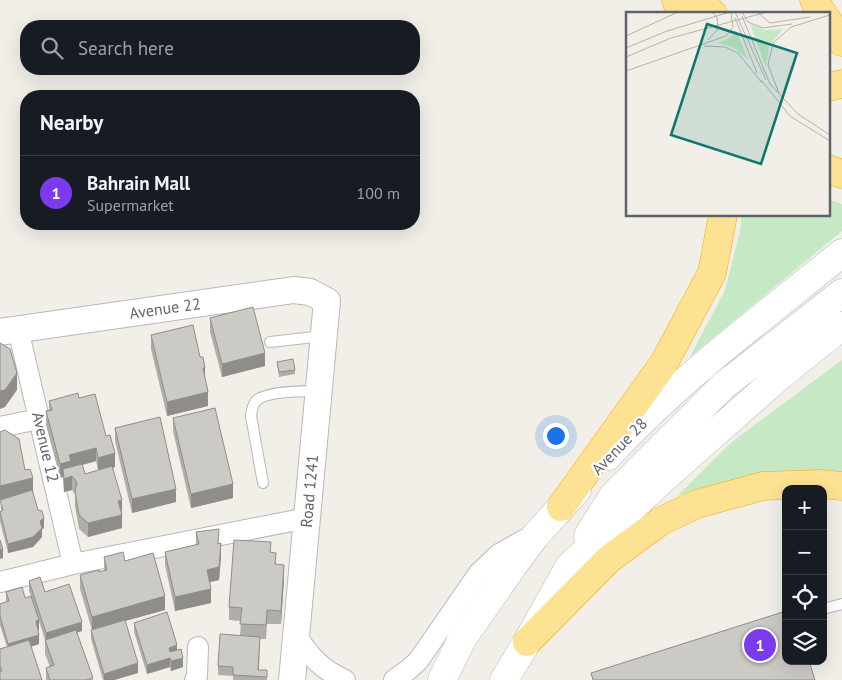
<!DOCTYPE html>
<html lang="en">
<head>
<meta charset="utf-8">
<style>
	body { margin:0; font-family:"PT Sans",sans-serif; background:#20242c; color:#f1f3f6 }
	.controls { position:absolute; right:15px; bottom:15px; display:grid; overflow:hidden; border-radius:10px; box-shadow:0 5px 20px #0002 }
	.controls button { width:45px; height:45px; display:grid; place-items:center; padding:0; border:0; border-bottom:1px solid #363941; background:#171b24; color:#f1f3f6; font:25px sans-serif }
	.you { position:absolute; left:555px; top:435px; width:18px; height:18px; margin:-12px; border:4px solid #fff; border-radius:50%; background:#1a73e8; box-shadow:0 0 0 8px #1a73e833 }
	.badge { display:grid; place-items:center; width:32px; height:32px; border-radius:50%; background:#7c3aed; color:#fff; font-size:16px; font-weight:700 }
	.pin { position:absolute; translate:-50% -50%; border:2px solid #fff; box-shadow:0 1px 5px #0006 }
	.list { margin:0; padding:0; list-style:none }
	h2 { display:flex; justify-content:space-between; align-items:center; height:65px; margin:0; padding:0 20px; font-size:21px }
	h2 small { font-size:16px; font-weight:400; color:#9ea1a6 }
	.list li { display:grid; grid-template-columns:32px 1fr auto; gap:15px; align-items:center; box-sizing:border-box; height:75px; padding:0 20px; border-top:1px solid #363941 }
	.list b { display:block; font-size:19px; white-space:nowrap }
	.list p { margin:0; font-size:16px; white-space:nowrap; color:#9ea1a6 }
	.list em { font-size:16px; font-style:normal; color:#9ea1a6 }
	.icon { flex:none; width:28px; height:28px; fill:none; stroke:currentColor; stroke-width:2; stroke-linecap:round; stroke-linejoin:round }
	.map { position:relative; flex:none; width:842px; height:680px; overflow:hidden }
	.search { position:absolute; background:#171b24; box-shadow:0 5px 20px #0002; left:20px; top:20px; width:400px; height:55px; display:flex; align-items:center; gap:12px; box-sizing:border-box; padding:0 18px; border-radius:20px; color:#9ea1a6; font-size:19px }
	.panel { position:absolute; background:#171b24; box-shadow:0 5px 20px #0002; left:20px; top:90px; width:400px; height:140px; border-radius:20px }
	.map>svg:first-child { display:block }
</style>
</head>
<body>
<div class="map">
<svg width="842" height="680" viewBox="0 0 842 680">
	<rect width="100%" height="100%" fill="#f1efe8"/>
	<!-- green -->
	<path fill="#c5e8c5" d="M828,199L842,204V231L690,357L725,290L740,231L742,215H828Z
		M842,360V475L736,482L677,496L733,441Z"/>
	<g fill="none" stroke-linecap="round" stroke-linejoin="round">
		<defs>
			<path id="service" d="M270,342L323,336
				M263,483L251,416C252,410 252,405 256,401C265,391 304,391 318,391
				M823,609L842,604"/>
			<path id="minor" d="M18,329L73,564
				M0,427L39,419
				M0,582L73,564L307,518
				M296,634C309,656 321,669 345,680
				M195,680L197,676L198,647
				M394,680L408,670L418,661L479,573L499,554L524,540L535,536"/>
			<path id="tertiary" d="M0,332L294,290L310,292L327,301L292,680"/>
			<path id="secondary" d="M608,456C678,380 762,318 842,253
				M588,536L613,496L723,386L842,293
				M442,680L462,639L513,566L536,535L577,490
				M504,680L527,642L569,567L662,480L782,374L842,326"/>
			<path id="motorway" d="M676,0L681,14
				M699,0L713,14
				M814,0L823,14
				M828,21L842,42
				M828,87L842,84
				M828,169L842,174
				M561,507L664,363L712,273L723,215
				M527,642L609,559L661,521L697,504L763,486L821,484L842,486"/>
		</defs>
		<!-- service casing -->
		<use href="#service" stroke="#b5b8bc" stroke-width="12"/>
		<!-- minor casing -->
		<use href="#minor" stroke="#b5b8bc" stroke-width="22"/>
		<!-- tertiary casing -->
		<use href="#tertiary" stroke="#b5b8bc" stroke-width="28"/>
		<!-- secondary casing -->
		<use href="#secondary" stroke="#b6babf" stroke-width="29"/>
		<!-- motorway casing -->
		<use href="#motorway" stroke="#f9ab00" stroke-width="29"/>
		<!-- service -->
		<use href="#service" stroke="#fff" stroke-width="10"/>
		<!-- minor -->
		<use href="#minor" stroke="#fff" stroke-width="20"/>
		<!-- tertiary -->
		<use href="#tertiary" stroke="#fff" stroke-width="26"/>
		<!-- secondary -->
		<use href="#secondary" stroke="#fff" stroke-width="28"/>
		<!-- motorway -->
		<use href="#motorway" stroke="#fde293" stroke-width="28"/>
	</g>
	<!-- wall -->
	<path fill="#afaea9" fill-rule="evenodd" d="M210,318L265,366L222,377L210,332Z
		M151,335L205,380L208,406L167,416L151,349Z
		M277,362L295,370V374L279,377Z
		M79,398L115,467L113,468L122,513V528L88,537L79,529L75,506V494L72,490L64,492L63,483V477L60,478L46,425V411L49,410V401ZM96,461L98,470L85,474L82,465Z
		M173,418L233,498L191,508L173,431Z
		M115,428L176,502L132,513L115,441Z
		M0,432L25,470L33,491L38,510L44,528L42,529V537L33,547L8,553L0,521V511H1Z
		M196,532L219,544L221,556L219,580L210,582L211,603L175,611L165,565V552L196,545Z
		M271,552L276,564L284,579L281,624H267L266,639H260L259,670H267V680H233V676L218,675V666L240,636L241,621L229,620V607Z
		M104,557L125,561L165,610L125,621L138,673L114,680H103L91,639V630H92L80,589V575L104,571Z
		M29,581L45,592L82,631L77,632L93,680H46V668L50,667L45,654V640L39,621V630H38L39,644L31,647L0,680V649L7,647L0,625V604L6,602V592L25,598L31,596L29,591Z
		M134,623L177,650L183,667L171,671L170,667L147,674L134,632Z"/>
	<!-- shaded-wall -->
	<path fill="#8f8d8a" d="M265,353V366L222,377V364Z
		M203,368H205V381Z
		M17,373V390L5,407L0,409V391Z
		M208,392V406L167,416V402Z
		M96,448V461L71,468L63,469V477L60,478V464L69,455Z
		M115,453V467L98,472V458Z
		M72,476V490L64,492V479Z
		M33,478V491L0,500V486Z
		M233,484V498L191,508V494Z
		M176,489V502L132,513V499Z
		M122,500V513L118,501Z
		M122,515V528L88,537V523Z
		M44,518V528L42,529V537L33,547L8,553V544Z
		M221,543V556L219,580L207,583V570Z
		M3,549V558L0,559V550Z
		M284,565V579L281,624V611Z
		M211,589V603L175,611V597Z
		M165,596V610L92,630V617Z
		M39,620V630L36,631V621Z
		M82,622V631L46,643V633Z
		M39,635V644L8,653V644Z
		M177,645V655L169,657V648Z
		M170,658V667L147,674V665Z
		M183,658V667L171,671V661Z
		M138,663V673L114,680H104V674Z"/>
	<!-- building -->
	<path fill="#cccac5" stroke="#8f8d8a" d="M253,307L265,353L222,364L210,318Z
		M193,325L200,357H203L205,368H203L208,392L167,402L151,335Z
		M0,343L10,349L17,373L5,390L0,391Z
		M293,359L295,370L279,372L277,362Z
		M78,393L79,398L95,394L106,436L110,435L115,453L98,458L96,448L69,455L71,461L60,464L46,411L52,410L49,401Z
		M215,408L233,484L191,494L173,418Z
		M160,417L176,489L132,499L115,428Z
		M5,430L19,439L25,470L30,469L33,478L0,486V432Z
		M82,464L85,474L112,466L122,500L118,501L122,515L88,523L79,515L75,492L77,482L72,476L64,479L63,469Z
		M32,490L38,510L42,511L44,518L40,521L42,528L33,537L8,544L0,512L3,510L0,500Z
		M219,529L218,544L221,543L219,567L207,570L211,589L175,597L165,552L199,544L196,532Z
		M0,540L3,549L0,550Z
		M234,540L271,542L270,552L276,553L275,564L284,565L281,611L267,610L266,625L240,624L242,608L229,607Z
		M123,552L125,561L153,553L165,596L92,617L80,575L99,570V572L107,570L104,557Z
		M40,577L45,592L69,584L82,622L46,633L29,581Z
		M22,587L25,598L31,596L39,620L36,621L39,635L8,644L0,616V604L9,601L6,592Z
		M786,611V661H809L815,680H593L591,673Z
		M167,612L177,645L169,648L170,652L181,649L183,658L171,661L170,658L147,665L134,623Z
		M125,620L138,663L104,674L91,630Z
		M76,630L93,678L86,680H50L46,668L54,665L45,640Z
		M220,634L260,637L258,670H267V677L233,675V667L218,666Z
		M29,640L42,680H0V671H2L0,666V649Z"/>
	<g text-anchor="middle" stroke-width="4.5" stroke-linejoin="round" paint-order="stroke">
		<!-- street labels -->
		<g font-size="16" fill="#5f6368" stroke="#fff">
			<text transform="translate(165 308) rotate(-8)" y="6">Avenue 22</text>
			<text transform="translate(619 446) rotate(-46)" y="6">Avenue 28</text>
			<text transform="translate(46 447) rotate(77)" y="6">Avenue 12</text>
			<text transform="translate(309 491) rotate(-85)" y="6">Road 1241</text>
		</g>
	</g>
	<!-- overview -->
	<g transform="translate(626 12)">
		<rect width="204" height="204" fill="#f1efe8"/>
		<path d="M124,12L139,18L157,17L143,34L140,55ZM110,18L122,47L107,35L92,31L105,25Z" fill="#c5e8c5"/>
		<path fill="none" stroke="#b3b3b1" stroke-width="1" d="M109,0L140,68M116,0L122,10L137,16L166,12M131,0L144,11L184,5M116,4L144,72L172,102L204,123M109,6L131,61M0,24L52,0M82,28L92,17L91,5L86,0M78,34L99,35L112,41L136,71M0,36L41,19L104,0M0,45L45,26L141,0M0,59L100,24L107,15L105,0M135,68L164,104L204,129M153,81L142,53L147,31L165,15L204,3"/>
		<path fill="#0f766e" fill-opacity="0.15" stroke="#0f766e" stroke-width="2.5" d="M81,12L171,41L135,152L45,123Z"/>
		<rect width="204" height="204" fill="none" stroke="#5f6368" stroke-width="2.5"/>
	</g>
</svg>
<div class="controls">
<button>+</button>
<button>−</button>
<button><svg class="icon" aria-label="locate" viewBox="0 0 24 24"><circle cx="12" cy="12" r="6"/><path d="M12 2v4M12 18v4M2 12h4M18 12h4"/></svg></button>
<button><svg class="icon" aria-label="layers" viewBox="0 0 24 24"><path d="M12 4l9 5-9 5-9-5zM3 14l9 5 9-5"/></svg></button>
</div>
<div class="you"></div>
<div class="pin badge" style="left:760px;top:645px">1</div>
<div class="search"><svg class="icon" aria-label="search" viewBox="0 0 24 24"><circle cx="10" cy="10" r="6"/><path d="M15 15l6 6"/></svg>Search here</div>
<section class="panel">
<h2>Nearby<small></small></h2>
<ul class="list">
<li><span class="badge">1</span><div><b>Bahrain Mall</b><p>Supermarket</p></div><em>100 m</em></li>
</ul>
</section>
</div>
</body>
</html>
